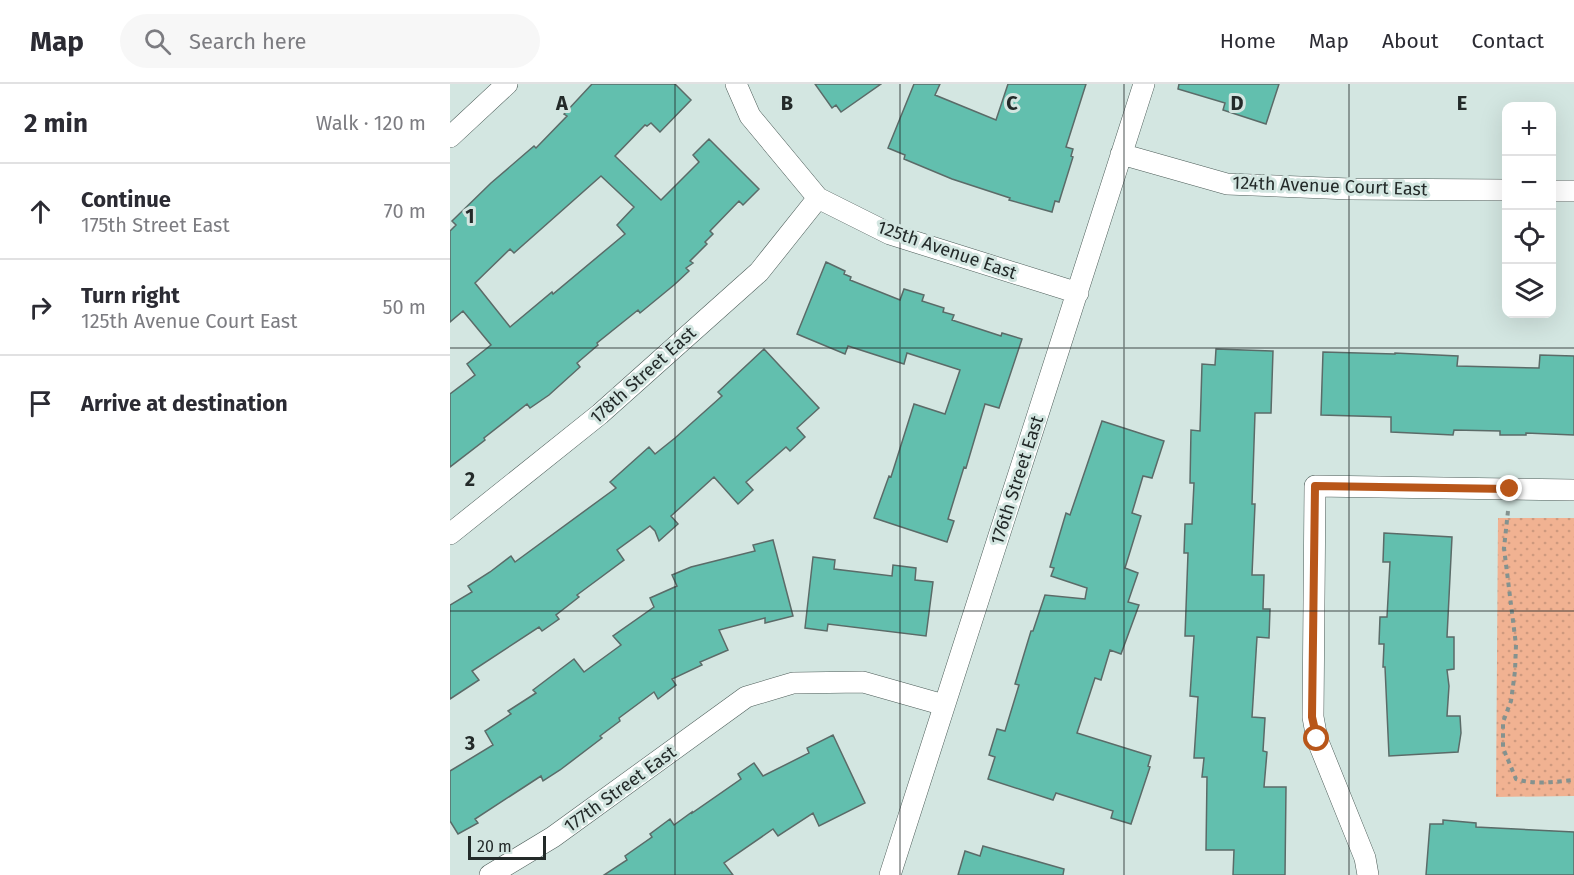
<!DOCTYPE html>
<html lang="en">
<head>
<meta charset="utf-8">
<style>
	body { margin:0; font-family:"Fira Sans",sans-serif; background:#f7f7f7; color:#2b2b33 }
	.controls { position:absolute; right:18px; top:18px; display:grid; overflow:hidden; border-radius:12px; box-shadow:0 6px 24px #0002 }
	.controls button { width:54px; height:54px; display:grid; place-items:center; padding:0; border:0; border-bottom:2px solid #e1e1e2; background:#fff; color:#2b2b33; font:30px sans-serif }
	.scale { position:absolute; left:18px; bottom:15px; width:78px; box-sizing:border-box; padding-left:6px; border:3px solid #232a29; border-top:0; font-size:16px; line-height:21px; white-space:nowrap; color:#232a29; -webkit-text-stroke:4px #d3e6e1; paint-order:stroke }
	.stop { position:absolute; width:18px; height:18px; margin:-14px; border:4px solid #b85619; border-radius:50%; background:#fff }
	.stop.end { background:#b85619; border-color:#fff; box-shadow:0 2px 6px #0008 }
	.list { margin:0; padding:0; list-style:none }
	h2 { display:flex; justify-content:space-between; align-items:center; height:78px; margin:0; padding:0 24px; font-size:26px }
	h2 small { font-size:20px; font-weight:400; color:#7c7c81 }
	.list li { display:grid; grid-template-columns:39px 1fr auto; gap:18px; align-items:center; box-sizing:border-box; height:96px; padding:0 24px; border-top:2px solid #e1e1e2 }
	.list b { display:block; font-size:22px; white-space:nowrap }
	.list p { margin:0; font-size:20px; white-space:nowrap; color:#7c7c81 }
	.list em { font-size:20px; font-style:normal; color:#7c7c81 }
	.icon { flex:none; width:33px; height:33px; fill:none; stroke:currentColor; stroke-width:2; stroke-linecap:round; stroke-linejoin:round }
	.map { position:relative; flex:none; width:1124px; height:791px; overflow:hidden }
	header { display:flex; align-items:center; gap:36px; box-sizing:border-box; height:84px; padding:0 30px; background:#fff; border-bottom:2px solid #e1e1e2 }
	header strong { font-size:28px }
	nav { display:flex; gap:33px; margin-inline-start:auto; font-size:21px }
	.search { width:420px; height:54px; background:#f7f7f7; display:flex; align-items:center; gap:15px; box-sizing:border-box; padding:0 21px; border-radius:33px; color:#7c7c81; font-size:22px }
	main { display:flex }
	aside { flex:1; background:#fff }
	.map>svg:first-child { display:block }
</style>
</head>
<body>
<header>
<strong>Map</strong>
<div class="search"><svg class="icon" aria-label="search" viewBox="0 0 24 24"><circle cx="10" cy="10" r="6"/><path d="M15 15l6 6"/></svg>Search here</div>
<nav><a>Home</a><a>Map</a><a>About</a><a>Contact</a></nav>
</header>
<main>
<aside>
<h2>2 min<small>Walk · 120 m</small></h2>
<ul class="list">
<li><svg class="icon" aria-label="ahead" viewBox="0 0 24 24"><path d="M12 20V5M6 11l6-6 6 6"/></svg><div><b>Continue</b><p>175th Street East</p></div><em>70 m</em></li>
<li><svg class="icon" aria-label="right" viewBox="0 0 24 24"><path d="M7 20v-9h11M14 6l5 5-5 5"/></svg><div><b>Turn right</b><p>125th Avenue Court East</p></div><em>50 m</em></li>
<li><svg class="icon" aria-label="arrive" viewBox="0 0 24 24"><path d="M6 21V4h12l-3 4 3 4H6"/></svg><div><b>Arrive at destination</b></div></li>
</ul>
</aside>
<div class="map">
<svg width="1124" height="791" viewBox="0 0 1124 791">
	<defs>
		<pattern id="park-dots" width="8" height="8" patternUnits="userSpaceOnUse" patternTransform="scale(1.5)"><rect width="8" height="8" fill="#f1b292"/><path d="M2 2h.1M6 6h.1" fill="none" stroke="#ce997e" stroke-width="1.8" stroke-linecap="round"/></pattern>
	</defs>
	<rect width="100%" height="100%" fill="#d3e6e1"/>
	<!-- park -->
	<path fill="url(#park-dots)" d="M1048,434H1124V712L1046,713Z"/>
	<!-- building -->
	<path fill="#62bfae" stroke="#5b6b68" stroke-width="1.5" fill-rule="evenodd" d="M142,0H225L241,16L210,48L201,39L197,42L195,41L165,72L211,116L249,78L243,71L259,55L309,105L293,121L289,117L260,147L263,150L255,158L257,160L240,177L243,179L236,184L239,187L224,201L190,229L188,226L147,259L148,261L127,279L130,283L99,311L80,324L77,320L34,354L35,356L0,383V310L25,291L17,280L41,261L13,227L0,238V147L6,141L2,137L41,99L84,62L86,64L117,32L114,30ZM151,92L184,123L167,141L175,150L103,210L102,208L60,243L25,199L60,165L64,169Z
		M365,0H431L391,28L386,21L382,24Z
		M464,0H490L485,11L546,36L558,0H636L616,63L623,65L621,72L623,73L609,118L605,117L602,128L559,116L560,114L502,95L454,75L455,71L438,64Z
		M729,0H829L816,40L773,26L775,19L728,5Z
		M376,178L395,187L394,190L401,193L400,196L450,216L454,205L474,211L472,217L494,224L493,228L504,231L502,236L551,252L552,249L572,255L549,324L535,320L516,384L514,383L498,435L504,437L497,458L424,434L439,392L441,393L464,320L495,330L510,286L457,269L454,280L398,262L395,270L347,250Z
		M314,265L369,324L347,344L355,353L340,367L336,363L296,398L303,406L288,420L264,393L221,432L228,440L209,457L205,447L200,442L167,466L174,476L127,511L129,513L106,531L109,535L92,547L89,543L22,587L29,596L0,615V521L22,508L18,502L40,488L61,472L65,478L166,404L160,398L199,363L205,370L225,354L272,312L268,308Z
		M766,265L823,267L821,329H805L802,420H805L802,491H814L813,525H820L819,554L807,553L802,633L815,634L813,667L817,668L814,703H836L835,791H783L784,766H756L757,693H752L754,674H744L748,613L740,612L744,552H735L738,469H734L735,440H742L744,399H740L741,346L750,347L752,280L765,281Z
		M873,268L945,270V269L1008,272L1007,282L1089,284L1090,271L1124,272V351L1076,349V351H1050V347L1004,346L1003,351L941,348V333L871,331Z
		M652,337L714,357L702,394L693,392L682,429L691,432L675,484L688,489L678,518L689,521L671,570L660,566L651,596L645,594L627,649L701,672L698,682L700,683L681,740L661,734L663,727L606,709L603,716L538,695L545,673L539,671L547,645L555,647L569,601L565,600L581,547H583L595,511L635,515L637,504L601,492L604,484L600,483L616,429L620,431Z
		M934,449L1002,453L997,553H1004V585L997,586L999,602L997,632H1010L1011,649L1008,668L939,672L935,583H933L934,560H929L930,533H937L940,478H933Z
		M323,456L343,532L315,539V534L269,546L278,566L250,578L252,581L222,595L226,601L208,615L204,608L169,634L170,637L150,652L152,654L110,686L93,697L91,692L25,735L28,739L8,750L0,737V687L43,661L35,647L61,630L58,627L86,609L83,606L124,575L134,588L171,561L163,552L204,523L200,514L227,502L222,491L241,483L305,467L303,461Z
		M363,473L385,476L384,485L442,492L443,481L466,484L465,496L483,498L476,552L378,540L377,547L355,544Z
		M383,651L415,719L369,742L363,729L328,752L323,745L274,779L283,791H154L177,776L175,772L202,753L200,750L220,735L224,741L242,728V729L291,695L288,690L304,679L313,692L359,669L357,664Z
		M993,736L1026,739V743L1124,748V791H976L980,740H993Z
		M533,762L614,785L613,791H508L515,767L530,772Z"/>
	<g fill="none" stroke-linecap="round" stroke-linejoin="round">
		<defs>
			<path id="minor" d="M286,0L300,32L368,114L440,150L628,209
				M0,53L57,0
				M671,70L777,100L900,105L1056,106
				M1102,107H1124
				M0,450L150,330L309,188L368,114
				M40,791L103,753L296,613L343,599L413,598L494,621
				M440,791L694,0
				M918,791L915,774L867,655L863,633L865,402L1124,406"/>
		</defs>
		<!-- minor casing -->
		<use href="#minor" stroke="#4c5c58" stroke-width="22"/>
		<!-- path -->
		<path stroke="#84928f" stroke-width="4" stroke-dasharray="4.5 4.5" stroke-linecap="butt" d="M1058,427L1054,464L1066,561L1065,587L1061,617L1053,638V664L1066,695C1085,701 1104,698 1124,696"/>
		<!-- minor -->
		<use href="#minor" stroke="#fff" stroke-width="21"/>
	</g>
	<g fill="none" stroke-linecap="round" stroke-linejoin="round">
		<!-- route -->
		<path stroke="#b85619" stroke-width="8" d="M867,655L862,633L865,402L1060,405"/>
	</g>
	<!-- grid -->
	<path fill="none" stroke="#232a29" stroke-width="1.5" stroke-opacity="0.55" d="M225,0V791M450,0V791M674,0V791M899,0V791M0,264H1124M0,527H1124"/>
	<g text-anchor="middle" stroke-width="6" stroke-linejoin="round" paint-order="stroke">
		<!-- street labels -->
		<g font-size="18" fill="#232a29" stroke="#d3e6e1">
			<text transform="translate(880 102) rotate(2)" y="6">124th Avenue Court East</text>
			<text transform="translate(497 166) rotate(19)" y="6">125th Avenue East</text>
			<text transform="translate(193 291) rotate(-42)" y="6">178th Street East</text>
			<text transform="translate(567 396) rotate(-72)" y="6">176th Street East</text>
			<text transform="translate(170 705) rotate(-36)" y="6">177th Street East</text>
		</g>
	</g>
	<g font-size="20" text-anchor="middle" font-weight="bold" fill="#232a29" stroke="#d3e6e1" stroke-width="6" stroke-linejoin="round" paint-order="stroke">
		<text x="112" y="26">A</text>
		<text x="337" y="26">B</text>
		<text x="562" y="26">C</text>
		<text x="787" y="26">D</text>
		<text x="1012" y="26">E</text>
		<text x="20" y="139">1</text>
		<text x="20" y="402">2</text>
		<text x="20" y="666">3</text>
	</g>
</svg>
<div class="controls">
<button>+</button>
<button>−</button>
<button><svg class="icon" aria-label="locate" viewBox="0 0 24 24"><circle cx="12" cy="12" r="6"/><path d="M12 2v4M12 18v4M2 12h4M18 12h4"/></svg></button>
<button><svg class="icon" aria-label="layers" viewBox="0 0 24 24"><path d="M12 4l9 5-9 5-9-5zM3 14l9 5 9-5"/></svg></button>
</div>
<div class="scale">20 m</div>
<div class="stop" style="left:867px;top:655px"></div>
<div class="stop end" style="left:1060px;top:405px"></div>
</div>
</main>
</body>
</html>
